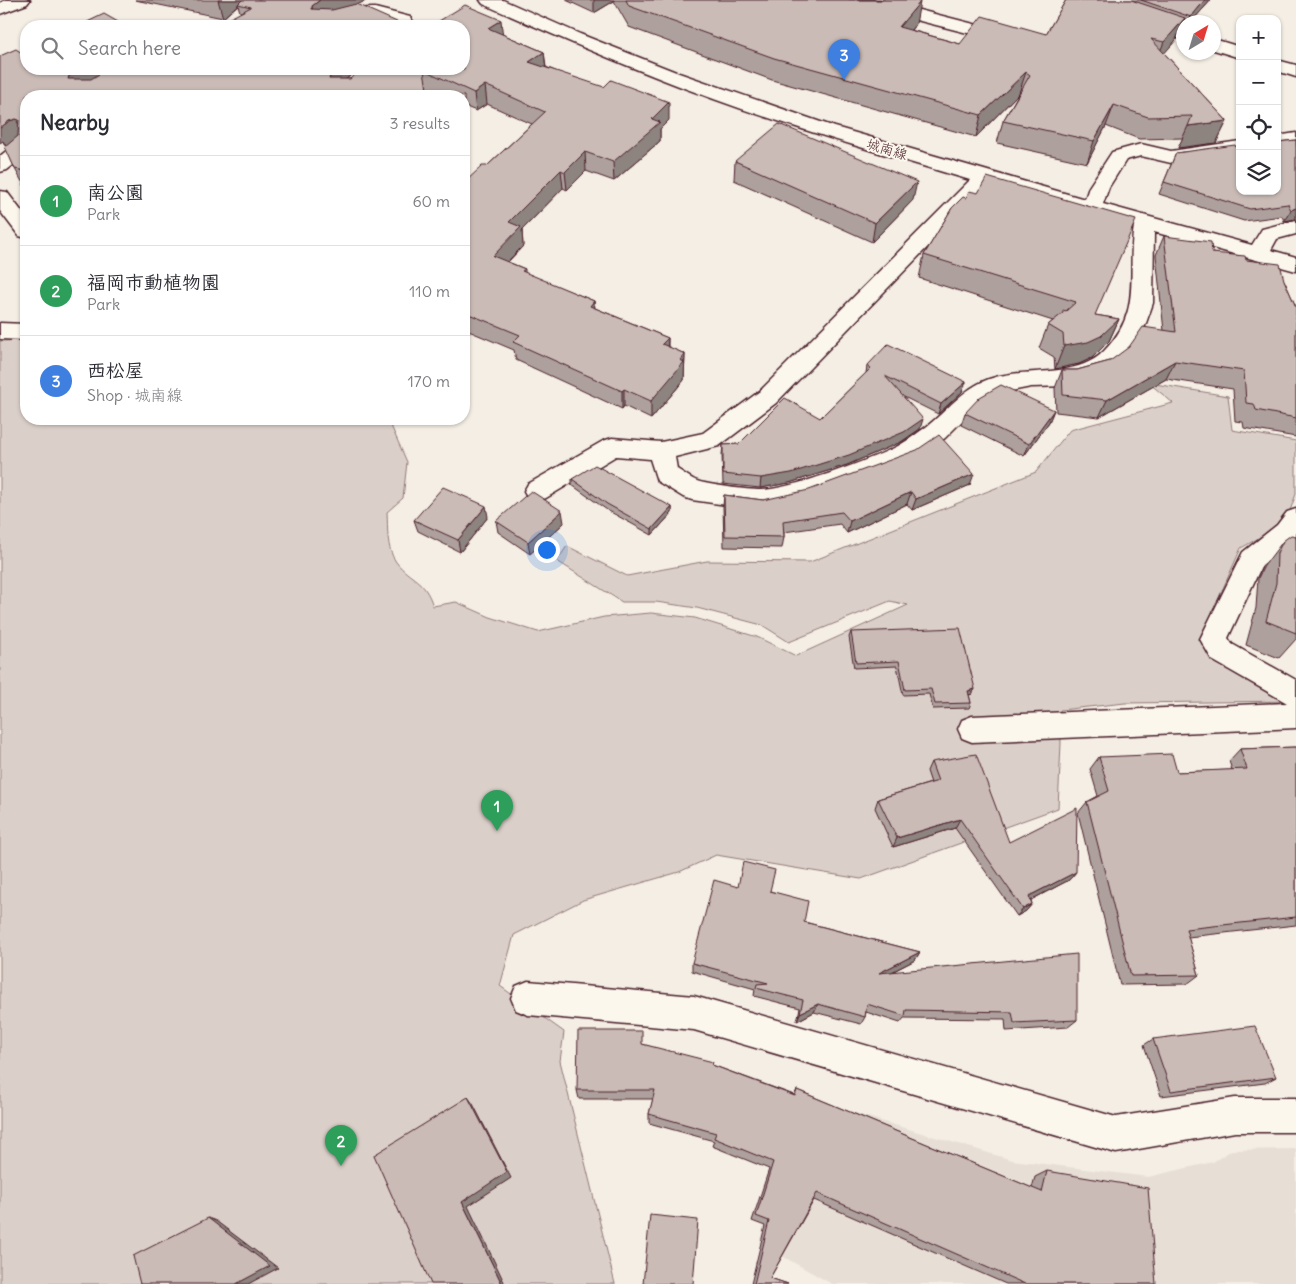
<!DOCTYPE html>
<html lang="en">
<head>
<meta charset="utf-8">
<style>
	body { margin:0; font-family:Delius,"Klee One",sans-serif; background:#f2f2f3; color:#2b2b33 }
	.controls { position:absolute; right:15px; top:15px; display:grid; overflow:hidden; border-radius:10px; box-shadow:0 1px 4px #0004 }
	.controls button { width:45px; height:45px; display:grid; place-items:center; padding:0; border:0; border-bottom:1px solid #e1e1e2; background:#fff; color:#2b2b33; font:25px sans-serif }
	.compass { position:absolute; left:1176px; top:15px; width:45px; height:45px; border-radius:50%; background:#fff; box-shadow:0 1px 4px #0004; rotate:38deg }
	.you { position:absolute; left:546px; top:549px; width:18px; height:18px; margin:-12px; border:4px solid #fff; border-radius:50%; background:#1a73e8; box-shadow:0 0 0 8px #1a73e833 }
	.badge { display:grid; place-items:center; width:32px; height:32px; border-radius:50%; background:#d93025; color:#fff; font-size:16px; font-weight:700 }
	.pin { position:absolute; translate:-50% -41px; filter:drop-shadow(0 1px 2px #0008) }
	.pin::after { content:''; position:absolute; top:26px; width:18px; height:15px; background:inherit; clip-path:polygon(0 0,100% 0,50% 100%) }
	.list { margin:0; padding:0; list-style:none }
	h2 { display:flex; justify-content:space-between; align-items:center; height:65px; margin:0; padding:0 20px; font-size:21px }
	h2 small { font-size:16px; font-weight:400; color:#7c7c81 }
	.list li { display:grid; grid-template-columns:32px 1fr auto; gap:15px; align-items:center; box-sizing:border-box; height:90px; padding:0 20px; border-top:1px solid #e1e1e2 }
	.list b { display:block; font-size:19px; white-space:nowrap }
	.list p { margin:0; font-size:16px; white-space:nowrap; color:#7c7c81 }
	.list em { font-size:16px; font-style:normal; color:#7c7c81 }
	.icon { flex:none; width:28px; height:28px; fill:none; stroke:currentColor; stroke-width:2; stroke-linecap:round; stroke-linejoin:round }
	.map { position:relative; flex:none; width:1296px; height:1284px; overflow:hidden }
	.search { position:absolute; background:#fff; box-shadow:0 1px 4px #0004; left:20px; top:20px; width:450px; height:55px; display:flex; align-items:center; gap:12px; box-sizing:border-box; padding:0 18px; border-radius:20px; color:#7c7c81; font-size:19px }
	.panel { position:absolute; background:#fff; box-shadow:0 1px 4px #0004; left:20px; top:90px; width:450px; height:335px; border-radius:20px }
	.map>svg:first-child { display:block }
</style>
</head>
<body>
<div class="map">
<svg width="1296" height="1284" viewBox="0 0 1296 1284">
	<rect width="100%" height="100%" fill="#f4eee4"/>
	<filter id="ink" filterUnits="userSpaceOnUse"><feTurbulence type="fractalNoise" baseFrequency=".02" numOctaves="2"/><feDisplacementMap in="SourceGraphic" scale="10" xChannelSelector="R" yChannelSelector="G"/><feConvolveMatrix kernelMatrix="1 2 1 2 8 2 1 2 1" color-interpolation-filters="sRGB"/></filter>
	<g filter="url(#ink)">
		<!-- built -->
		<path fill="#e7dfd6" d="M804,1098L1012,1160L1148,1177L1213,1162L1232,1150L1296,1149V1284H832L759,1243Z"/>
		<!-- green -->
		<path fill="#dbd0c9" stroke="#92787a" d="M26,340V419H388L407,462L403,498L387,512C388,528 386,548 396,562C411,581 424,578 433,606L456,602L490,617L538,632L604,617L651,613L695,618L757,637L796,656L908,605L890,601L789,642L762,625L697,608L656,602H622L557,561L567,546L627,576L707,561L810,562L1036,472L1070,430L1173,403L1149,383L1228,396L1232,430L1296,441V494L1287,519L1273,530L1241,548L1200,640L1208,654L1293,701L1125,703L1060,710L1061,743L1058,808L861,879L716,855L679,872L583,900L514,935L500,986L564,1032L560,1061L615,1284H0V341Z"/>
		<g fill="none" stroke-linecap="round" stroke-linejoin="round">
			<defs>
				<path id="minor" d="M6,0H30L27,4L0,14V3Z
					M480,0H503L580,34L676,72L835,127L1085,199L1089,187L1112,152L1141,144L1171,151L1240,141V153L1171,163L1141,156L1126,160L1109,187L1103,204L1252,245L1262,229L1296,220V234L1277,239L1271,250L1296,257V271L1154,232L1153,303L1145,326L1120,363L1101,377L1069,386L1031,387L1001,393L975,408L945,438L913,460L807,500L761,510L692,500L683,497L657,481L650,459L616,456L546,498L537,501L528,498L524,491L528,484L603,441L612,438L661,442L703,433L760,391L970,180C866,149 762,119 661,79C601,56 542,30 483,4ZM988,185L1134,226C1126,274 1144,310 1104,351C1076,380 1026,366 989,379C962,389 947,411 926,427C916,434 905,443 894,448C866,461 790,490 760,490C749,490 707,485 697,481C690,478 684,473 677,469L675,457L719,446L776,403Z
					M850,0H880L1013,34L1016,38L1013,42L1007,43L853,4Z
					M1069,0H1095L1184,29V40L1072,4Z
					M375,8L410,17L416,26C398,27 390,19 373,19C360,18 350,24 338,26C332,27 324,26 318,26C329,11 358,8 375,8Z
					M1214,39L1240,47V58L1214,50Z
					M1277,60L1296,65V77L1277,71Z
					M1296,133V145L1277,148V136Z
					M26,139V155L7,170L0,172V156L19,141Z
					M0,191L7,192L26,217V238L19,236L0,211Z
					M0,323L26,324V340L0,339Z
					M1296,509V538L1262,565L1228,638L1232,644L1296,680V728L972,742L962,738L958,729L962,720L972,716L1287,703L1212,660L1200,639L1243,552L1277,525L1287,512Z
					M528,981L694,996L1116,1117L1235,1098H1296V1132H1235L1116,1153L694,1030L528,1015L516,1010L511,998L516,986Z"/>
			</defs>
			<!-- minor casing -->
			<use href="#minor" stroke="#4a1f2b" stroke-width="3"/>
			<!-- minor -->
			<use href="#minor" fill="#fbf7ec" fill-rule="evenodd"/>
		</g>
		<!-- wall -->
		<path fill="#aea19d" stroke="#4a1f2b" d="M135,0H367L358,4L240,12L238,5L223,18Z
			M566,0H914L916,24L911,30L960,44L1046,34L1066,0H1211L1191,22H1184V28L1181,27L1176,40L1164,53L1227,121L1216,143L1178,148L1183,138L1139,139L1106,126L1087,163L997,143L1003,121L1019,93L976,137L772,80L629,27L614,1L594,13Z
			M502,34L544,52L546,67L669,120L660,129V141L614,181L586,171L567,190L563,188L522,230L523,246L508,262L525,269V273L594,301L595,308L668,338V347L685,354L684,380L651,419L624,406L622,409L516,360L514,350L464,329V183L487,166L532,124L487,104L476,111L464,106V96H444L428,89L429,96H26V188L25,187L15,169L3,141L22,53L26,69H358L346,79H350Z
			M1296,140V219L1284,221L1282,216L1244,221L1159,194L1176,153Z
			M735,161L913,200L872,242L734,180Z
			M952,208L1095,315L1119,319L1109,341L1092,358L1079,364L1055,369L1054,357L1039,348L1048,325L1053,321L919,278L924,255Z
			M1164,236L1212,253L1246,260L1284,280L1296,307V437L1244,428L1243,422L1235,421L1233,389L1166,379L1099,417L1056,412L1055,388L1062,370H1077L1110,361L1164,331L1156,255Z
			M867,366L966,382L962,392L938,414L904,397L920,429L901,442L847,465L789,483L760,488L723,484L722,455L723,445L739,444L820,418L866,373Z
			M1054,410L1049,422L1024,456L961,425L965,413Z
			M572,479L672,507V513L652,535L607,510L572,485Z
			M970,485L912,510L907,504L847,533L840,524L784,532V537L782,548L724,547L723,506L724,495L763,500Z
			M488,517L460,552L418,531L414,520Z
			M496,521L564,523L530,554L498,532Z
			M1296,536V639L1279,658L1246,645L1256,608L1258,578L1264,566L1283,541Z
			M851,632L975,689L972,694L969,695L971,703L969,708L933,709L929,694L903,695L897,666L854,668L849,637Z
			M1296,747V925L1188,937L1199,975L1187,984L1120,985L1078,813L1087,802L1098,796L1090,769L1099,757L1177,772L1232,770L1229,761L1240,749Z
			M931,762L1009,842L1076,872L1069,880L1031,900L1032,904L1026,911L1017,916L955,828L893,847L875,808L878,799L931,783L927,771Z
			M738,887L770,891L804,922L920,952L915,960L892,972L1077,1020L1068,1027L1006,1031L1005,1019L904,1018L900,1023L866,1012L865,1017L861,1024L814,1012L797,1021L800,1008L754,996L755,989L692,971V963Z
			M1153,1039L1276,1077L1265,1083L1161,1096L1144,1045Z
			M642,1044L712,1065L794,1095L797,1090L1032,1188L1035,1177L1047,1171L1156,1284H1006L814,1200L770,1278L788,1284H751L765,1226L752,1221L769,1169L712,1146L714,1141L649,1123V1114L653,1099H579L577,1090Z"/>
		<!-- shaded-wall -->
		<path fill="#8d837f" stroke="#4a1f2b" d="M218,0H243L223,18Z
			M320,0H367L351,8L328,15L312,9V6Z
			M594,0H614V1L594,13Z
			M1205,0H1211L1191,22H1188L1191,17Z
			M920,2L916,24L895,48L899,27Z
			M1185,18L1176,40L1155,64L1164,42Z
			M501,20L503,38L488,28Z
			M544,52L546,70L529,62Z
			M77,69H111L77,95L68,79L69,76Z
			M333,69H358L338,86L329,79Z
			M1026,72L1019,93L976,137L981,115Z
			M485,85L487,104L476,111L474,93Z
			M669,102V120L660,129V141L614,181L613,162L652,119Z
			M1114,105L1106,126L1087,163L1094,141Z
			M16,119L25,137L7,148L3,141L0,143V128L9,121Z
			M1227,121L1216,143L1178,148L1188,126Z
			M585,152L586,171L567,190L565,172Z
			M561,170L563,188L522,230L523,246L495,274L493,256L509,222Z
			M917,182L913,200L872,242L875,223Z
			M1296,208V219L1284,221L1291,210Z
			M594,301L595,320L590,306Z
			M1119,319L1109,341L1092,358L1079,364L1055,369L1064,346Z
			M668,338L667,356L662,344Z
			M685,354L684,380L651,419V401Z
			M1175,361L1166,379L1099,417L1107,400Z
			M966,382L962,392L938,414L941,404Z
			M624,389V406L622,409V391Z
			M1054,410L1049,422L1024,456L1029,444Z
			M923,419L920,429L901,442L847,465L789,483L760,488L761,478Z
			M974,474L970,485L912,510L916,499Z
			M911,492L907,504L847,533L850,521Z
			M486,506L488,517L460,552L458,540Z
			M672,507V513L652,535V529Z
			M562,511L564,523L530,554L528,542Z
			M975,689L972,694L966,696L968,691Z
			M960,819L955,828L893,847L897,838Z
			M1076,872L1069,880L1023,904L1029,896Z
			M1032,904L1026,911L1017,916L1023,909Z
			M920,952L915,960L874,981L879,973Z
			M818,1004L814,1012L797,1021L800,1013Z
			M468,1097L473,1104L511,1178L468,1206L505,1284H502L462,1202Z
			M208,1218L216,1221L278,1268L248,1284H236Z"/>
		<!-- building -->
		<path fill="#cabbb6" stroke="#4a1f2b" d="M242,0H320L312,6V9L332,10L356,4L406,26H215L251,7L238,4Z
			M626,0H914L920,2L899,27L960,44L982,16L1046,34L1066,0H1131L1185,18L1164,42L1151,39L1227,121L1188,126L1192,116L1148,117L1114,105L1094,141L1003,121L1030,75L1026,72L981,115L774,58L629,6Z
			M1141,0H1205L1191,17Z
			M465,5L501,20L488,28L544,52L529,62L604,87L611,80L669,102L652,119L660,122L613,162L585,152L565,172L561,170L509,222L521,227L493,256L525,269L522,271L594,301L590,306L668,338L662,344L685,354L680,360L684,362L651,401L624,389L622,391L513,342L520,335L464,312V183L482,166H487L545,112L485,85L474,93L424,70L428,96H26V171L15,169L5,147L18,136L19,120L16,119L9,121L0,128V56L16,49L22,53L26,51V69H77L69,76L68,79H91L107,69H333L329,79H350L361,69H464V26H431Z
			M104,14L125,26H79Z
			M779,124L917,182L875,223L735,161Z
			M1296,140V208L1291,210L1288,204L1250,209L1164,182L1176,153L1235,145L1236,147L1240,146V191H1277V142Z
			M987,177L1136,220L1095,315L1119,319L1101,336L1088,342L1064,346L1063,334L1048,325L1063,313V310L1066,311L1076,302L924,255L952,208L963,197L966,198L969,191L978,193Z
			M1164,236L1211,242L1212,253L1245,256L1246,260L1280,264L1284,280L1296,307V418L1256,410L1254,404L1246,403L1244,371L1175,361L1107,400L1063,395L1062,370H1077L1110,361L1129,347L1143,327L1176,332Z
			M888,344L966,382L941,404L885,376L923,419L904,432L849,455L791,473L761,478L723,474V445L739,444L785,398L820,418L871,368L867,366Z
			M1001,385L1054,410L1029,444L965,413L980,397Z
			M939,435L974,474L916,499L911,492L850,521L842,512L783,521L784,537L725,536L724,495L763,500L809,490L917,450Z
			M595,465L672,507L652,529L607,504L572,479Z
			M443,487L486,506L458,540L414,520Z
			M531,491L562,511L528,542L496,521Z
			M1291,535L1296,536V633L1266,621L1276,583L1277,553L1283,541Z
			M960,628L975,689L968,691L971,703L935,704L931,689L905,690L899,661L856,663L851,632Z
			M1296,747V917L1186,929L1199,975L1131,976L1087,802L1109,791L1099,757L1172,754L1177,772L1247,769L1240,749Z
			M976,754L1009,842L1077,808L1076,872L1029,896L1032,904L1023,909L960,819L897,838L878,799L938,781L931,762Z
			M743,862L775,870L770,891L808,901L804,922L920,952L879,973L1077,954V1020L1014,1023L1012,1012L906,1010L905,1016L867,1004L865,1017L818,1004L800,1013L803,1000L756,988L757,984L768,983L692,963L714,880L738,887Z
			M1255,1026L1276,1077L1171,1091L1153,1039Z
			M578,1031H642V1044L713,1062L712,1065L795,1096L797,1090L1042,1192L1047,1171L1148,1188L1156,1284H1025L817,1193L770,1278L788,1284H754L769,1221L756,1216L773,1162L714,1138L716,1133L649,1114L655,1090H577Z
			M468,1097L507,1172L462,1202L502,1284H431L374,1155Z
			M650,1215L698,1220L693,1284H643Z
			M208,1218L270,1266L236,1284H140L133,1256Z"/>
	</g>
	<g text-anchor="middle" stroke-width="4" stroke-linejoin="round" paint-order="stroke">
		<!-- far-street labels -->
		<g font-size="14" fill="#4a1f2b" stroke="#fbf7ec">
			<text transform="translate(887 149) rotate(17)" y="5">城南線</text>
		</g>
	</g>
</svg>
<div class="controls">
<button>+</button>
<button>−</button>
<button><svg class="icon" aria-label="locate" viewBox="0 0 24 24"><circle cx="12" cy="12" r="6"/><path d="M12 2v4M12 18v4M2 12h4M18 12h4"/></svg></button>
<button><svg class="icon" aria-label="layers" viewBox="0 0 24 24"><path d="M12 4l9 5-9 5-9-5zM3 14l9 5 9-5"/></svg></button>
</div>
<svg class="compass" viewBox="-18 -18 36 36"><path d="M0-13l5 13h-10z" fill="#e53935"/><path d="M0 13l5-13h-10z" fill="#7c7c81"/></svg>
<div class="you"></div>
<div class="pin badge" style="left:497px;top:831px;background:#2e9e5b">1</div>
<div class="pin badge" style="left:341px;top:1166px;background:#2e9e5b">2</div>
<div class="pin badge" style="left:844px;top:80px;background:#3f7fe0">3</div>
<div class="search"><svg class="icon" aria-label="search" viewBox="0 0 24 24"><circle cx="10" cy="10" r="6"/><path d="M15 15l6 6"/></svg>Search here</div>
<section class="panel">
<h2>Nearby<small>3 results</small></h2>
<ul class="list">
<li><span class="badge" style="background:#2e9e5b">1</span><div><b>南公園</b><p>Park</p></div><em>60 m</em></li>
<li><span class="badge" style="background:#2e9e5b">2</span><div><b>福岡市動植物園</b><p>Park</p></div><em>110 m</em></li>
<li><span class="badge" style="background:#3f7fe0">3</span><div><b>西松屋</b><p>Shop · 城南線</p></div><em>170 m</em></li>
</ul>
</section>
</div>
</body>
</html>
